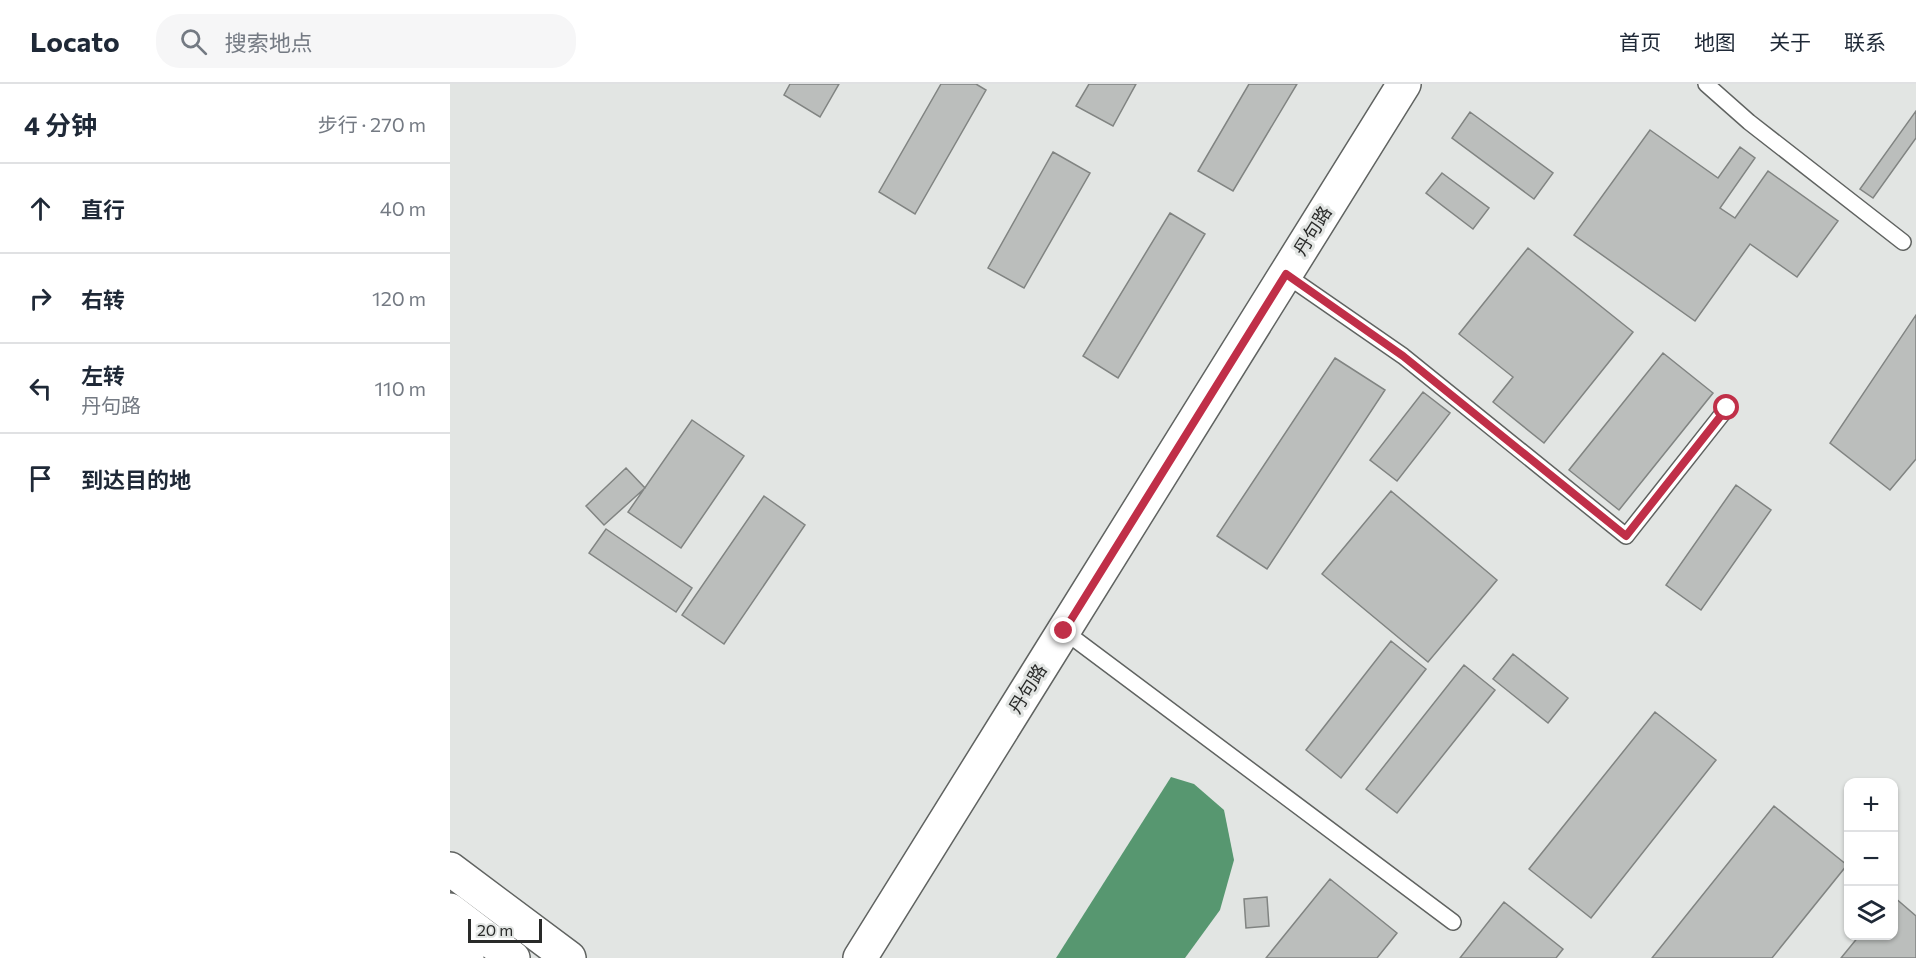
<!DOCTYPE html>
<html lang="zh">
<head>
<meta charset="utf-8">
<style>
	body { margin:0; font-family:Commissioner,"Noto Sans SC",sans-serif; background:#f6f6f7; color:#1f2937 }
	.controls { position:absolute; right:18px; bottom:18px; display:grid; overflow:hidden; border-radius:12px; box-shadow:0 2px 4px #0004 }
	.controls button { width:54px; height:54px; display:grid; place-items:center; padding:0; border:0; border-bottom:2px solid #e0e1e3; background:#fff; color:#1f2937; font:30px sans-serif }
	.scale { position:absolute; left:18px; bottom:15px; width:74px; box-sizing:border-box; padding-left:6px; border:3px solid #292a29; border-top:0; font-size:16px; line-height:21px; white-space:nowrap; color:#292a29; -webkit-text-stroke:4px #e2e5e3; paint-order:stroke }
	.stop { position:absolute; width:18px; height:18px; margin:-14px; border:4px solid #c02f48; border-radius:50%; background:#fff }
	.stop.end { background:#c02f48; border-color:#fff; box-shadow:0 2px 6px #0008 }
	.list { margin:0; padding:0; list-style:none }
	h2 { display:flex; justify-content:space-between; align-items:center; height:78px; margin:0; padding:0 24px; font-size:26px }
	h2 small { font-size:20px; font-weight:400; color:#747a83 }
	.list li { display:grid; grid-template-columns:39px 1fr auto; gap:18px; align-items:center; box-sizing:border-box; height:90px; padding:0 24px; border-top:2px solid #e0e1e3 }
	.list b { display:block; font-size:22px; white-space:nowrap }
	.list p { margin:0; font-size:20px; white-space:nowrap; color:#747a83 }
	.list em { font-size:20px; font-style:normal; color:#747a83 }
	.icon { flex:none; width:33px; height:33px; fill:none; stroke:currentColor; stroke-width:2; stroke-linecap:round; stroke-linejoin:round }
	.map { position:relative; flex:none; width:1466px; height:874px; overflow:hidden }
	header { display:flex; align-items:center; gap:36px; box-sizing:border-box; height:84px; padding:0 30px; background:#fff; border-bottom:2px solid #e0e1e3 }
	header strong { font-size:28px }
	nav { display:flex; gap:33px; margin-inline-start:auto; font-size:21px }
	.search { width:420px; height:54px; background:#f6f6f7; display:flex; align-items:center; gap:15px; box-sizing:border-box; padding:0 21px; border-radius:24px; color:#747a83; font-size:22px }
	main { display:flex }
	aside { flex:1; background:#fff }
	.map>svg:first-child { display:block }
</style>
</head>
<body>
<header>
<strong>Locato</strong>
<div class="search"><svg class="icon" aria-label="search" viewBox="0 0 24 24"><circle cx="10" cy="10" r="6"/><path d="M15 15l6 6"/></svg>搜索地点</div>
<nav><a>首页</a><a>地图</a><a>关于</a><a>联系</a></nav>
</header>
<main>
<aside>
<h2>4 分钟<small>步行 · 270 m</small></h2>
<ul class="list">
<li><svg class="icon" aria-label="ahead" viewBox="0 0 24 24"><path d="M12 20V5M6 11l6-6 6 6"/></svg><div><b>直行</b></div><em>40 m</em></li>
<li><svg class="icon" aria-label="right" viewBox="0 0 24 24"><path d="M7 20v-9h11M14 6l5 5-5 5"/></svg><div><b>右转</b></div><em>120 m</em></li>
<li><svg class="icon" aria-label="left" viewBox="0 0 24 24"><path d="M17 20v-9H6M10 6l-5 5 5 5"/></svg><div><b>左转</b><p>丹句路</p></div><em>110 m</em></li>
<li><svg class="icon" aria-label="arrive" viewBox="0 0 24 24"><path d="M6 21V4h12l-3 4 3 4H6"/></svg><div><b>到达目的地</b></div></li>
</ul>
</aside>
<div class="map">
<svg width="1466" height="874" viewBox="0 0 1466 874">
	<rect width="100%" height="100%" fill="#e2e5e3"/>
	<!-- water -->
	<path fill="#579770" d="M721,693L744,700L774,726L784,776L770,826L735,874H606Z"/>
	<!-- building -->
	<path fill="#bbbebc" stroke="#818482" stroke-width="1.5" d="M340,0H389L370,33L334,11Z
		M491,0H526L536,6L465,130L429,108Z
		M639,0H686L663,42L626,22Z
		M799,0H847L783,107L748,87Z
		M1466,27V54L1423,114L1410,105Z
		M1020,28L1103,89L1084,115L1002,54Z
		M1200,46L1268,94L1290,63L1305,74L1270,124L1285,134L1318,87L1388,137L1347,193L1300,160L1245,237L1124,151Z
		M603,68L640,89L574,204L538,184Z
		M992,89L1039,124L1023,145L976,109Z
		M720,129L755,150L668,294L633,272Z
		M1078,164L1183,248L1094,359L1043,318L1063,293L1009,250Z
		M1466,231V375L1440,406L1380,359Z
		M1213,269L1263,309L1169,426L1119,386Z
		M885,274L935,306L817,485L767,452Z
		M973,308L1000,329L947,397L920,376Z
		M242,336L294,372L231,464L178,428Z
		M176,384L195,404L154,441L136,422Z
		M1286,401L1321,426L1251,526L1216,501Z
		M941,407L1047,496L978,578L872,490Z
		M314,412L355,441L274,560L232,531Z
		M156,445L242,504L226,528L139,469Z
		M941,557L976,585L891,694L856,666Z
		M1063,570L1118,614L1098,639L1043,595Z
		M1014,581L1045,606L947,729L916,705Z
		M1205,628L1266,676L1141,834L1079,785Z
		M1324,722L1397,781L1322,874H1202Z
		M880,795L947,849L927,874H816Z
		M817,813L819,842L796,844L794,815Z
		M1444,813L1466,832V874H1391L1409,852H1444Z
		M1054,818L1113,865L1106,874H1010Z"/>
	<g fill="none" stroke-linecap="round" stroke-linejoin="round">
		<defs>
			<path id="service" d="M1256,0L1299,38L1453,158
				M836,191L953,272L1176,452L1277,324
				M614,547L1003,838"/>
			<path id="tertiary" d="M0,785L119,874
				M410,874L954,0"/>
			<path id="secondary" d="M0,826L63,874
				M0,861L17,874"/>
		</defs>
		<!-- service casing -->
		<use href="#service" stroke="#606361" stroke-width="18"/>
		<!-- tertiary casing -->
		<use href="#tertiary" stroke="#606361" stroke-width="36"/>
		<!-- secondary casing -->
		<use href="#secondary" stroke="#606361" stroke-width="36"/>
		<!-- service -->
		<use href="#service" stroke="#fff" stroke-width="15"/>
		<!-- tertiary -->
		<use href="#tertiary" stroke="#fff" stroke-width="33"/>
		<!-- secondary -->
		<use href="#secondary" stroke="#fff" stroke-width="33"/>
	</g>
	<g fill="none" stroke-linecap="round" stroke-linejoin="round">
		<!-- route -->
		<path stroke="#c02f48" stroke-width="8" d="M614,547L836,190L953,272L1176,452L1277,324"/>
	</g>
	<g text-anchor="middle" stroke-width="6" stroke-linejoin="round" paint-order="stroke">
		<!-- street labels -->
		<g font-size="18" fill="#292a29" stroke="#e2e5e3">
			<text transform="translate(863 147) rotate(-58)" y="6">丹句路</text>
			<text transform="translate(578 605) rotate(-58)" y="6">丹句路</text>
		</g>
	</g>
</svg>
<div class="controls">
<button>+</button>
<button>−</button>
<button><svg class="icon" aria-label="layers" viewBox="0 0 24 24"><path d="M12 4l9 5-9 5-9-5zM3 14l9 5 9-5"/></svg></button>
</div>
<div class="scale">20 m</div>
<div class="stop" style="left:1277px;top:324px"></div>
<div class="stop end" style="left:614px;top:547px"></div>
</div>
</main>
</body>
</html>
